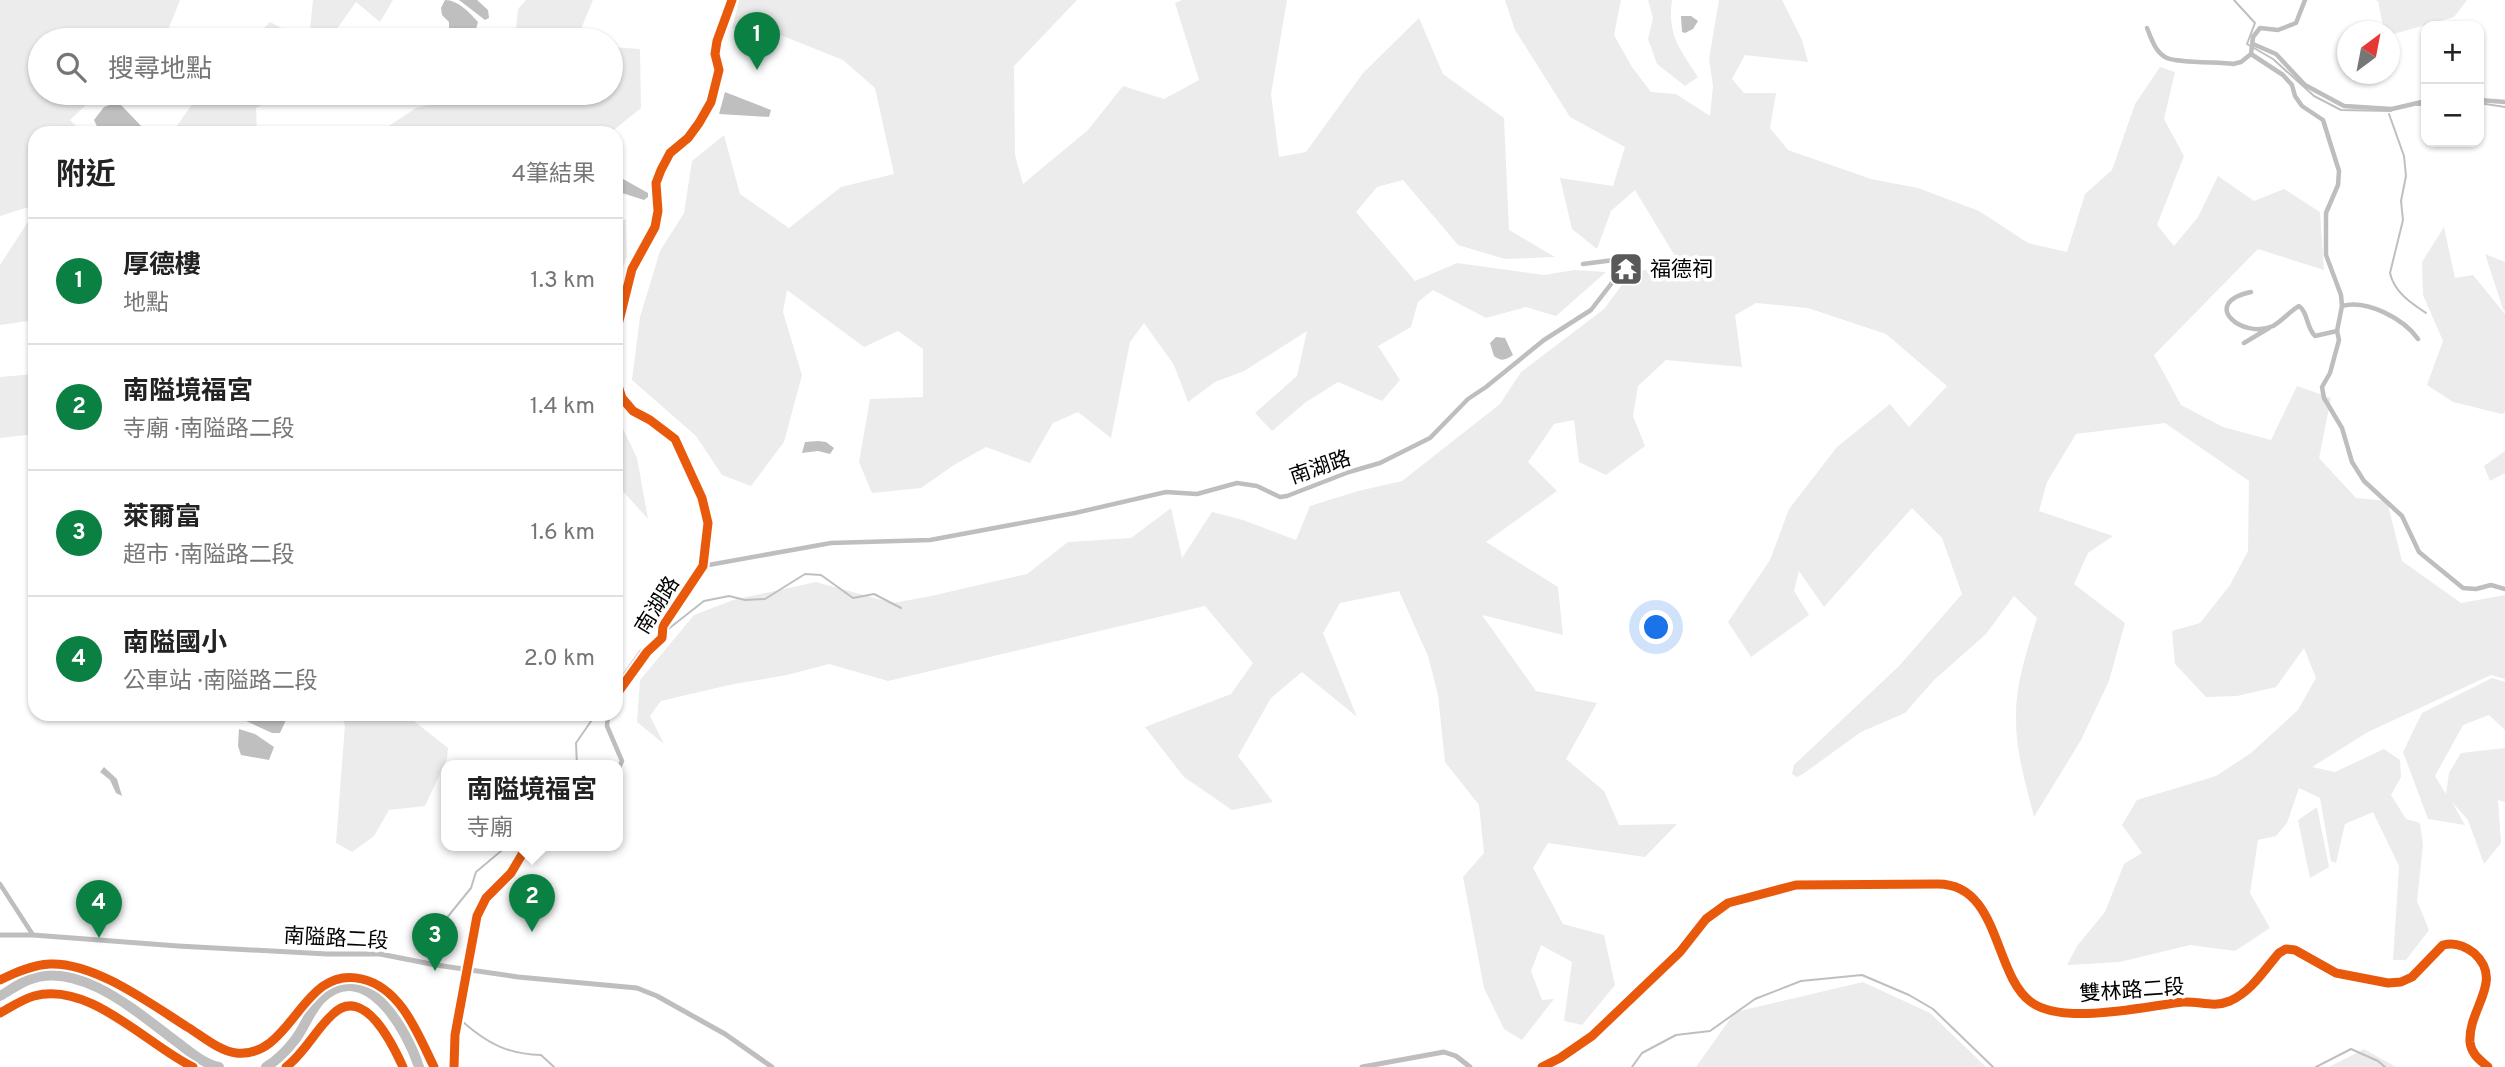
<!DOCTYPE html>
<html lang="zh-TW">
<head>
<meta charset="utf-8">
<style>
	body { margin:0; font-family:Overpass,"Noto Sans TC",sans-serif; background:#f2f2f2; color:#222 }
	.controls { position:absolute; right:21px; top:21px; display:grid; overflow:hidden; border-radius:14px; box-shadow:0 2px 5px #0004 }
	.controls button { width:63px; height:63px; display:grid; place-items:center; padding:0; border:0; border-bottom:2px solid #e0e0e0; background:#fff; color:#222; font:35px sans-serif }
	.compass { position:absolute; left:2337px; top:21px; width:63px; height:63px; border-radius:50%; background:#fff; box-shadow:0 2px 5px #0004; rotate:32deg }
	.you { position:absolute; left:1657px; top:628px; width:24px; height:24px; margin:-18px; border:5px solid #fff; border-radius:50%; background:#1a73e8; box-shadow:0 0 0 10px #1a73e833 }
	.badge { display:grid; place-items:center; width:46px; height:46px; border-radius:50%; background:#0b8043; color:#fff; font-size:23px; font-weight:700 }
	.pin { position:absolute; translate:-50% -58px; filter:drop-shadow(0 2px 4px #0008) }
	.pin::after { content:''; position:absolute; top:37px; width:24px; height:21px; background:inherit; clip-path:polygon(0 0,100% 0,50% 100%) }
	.popup { position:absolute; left:441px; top:760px; width:182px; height:91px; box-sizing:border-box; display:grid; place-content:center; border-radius:14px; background:#fff; filter:drop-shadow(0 2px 5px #0005); font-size:23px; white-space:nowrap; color:#767676 }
	.popup b { font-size:26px; color:#222 }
	.popup::after { content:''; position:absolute; left:50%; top:100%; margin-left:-14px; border:14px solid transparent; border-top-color:#fff }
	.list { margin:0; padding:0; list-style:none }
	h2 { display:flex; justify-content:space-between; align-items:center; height:91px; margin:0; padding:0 28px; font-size:30px }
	h2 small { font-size:23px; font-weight:400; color:#767676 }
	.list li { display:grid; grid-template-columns:46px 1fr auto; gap:21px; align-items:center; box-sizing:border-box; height:126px; padding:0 28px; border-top:2px solid #e0e0e0 }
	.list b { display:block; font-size:26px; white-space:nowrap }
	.list p { margin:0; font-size:23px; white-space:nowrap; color:#767676 }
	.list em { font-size:23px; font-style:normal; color:#767676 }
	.icon { flex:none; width:38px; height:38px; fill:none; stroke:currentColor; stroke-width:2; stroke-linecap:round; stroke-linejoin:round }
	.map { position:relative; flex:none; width:2505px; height:1067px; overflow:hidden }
	.search { position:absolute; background:#fff; box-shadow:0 2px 5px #0004; left:28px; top:28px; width:595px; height:77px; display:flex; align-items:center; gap:18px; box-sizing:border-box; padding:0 24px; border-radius:38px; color:#767676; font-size:26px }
	.panel { position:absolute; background:#fff; box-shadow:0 2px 5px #0004; left:28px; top:126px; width:595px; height:595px; border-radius:21px }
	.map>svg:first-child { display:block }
</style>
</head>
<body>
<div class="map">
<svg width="2505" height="1067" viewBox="0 0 2505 1067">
	<rect width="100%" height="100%" fill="#fff"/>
	<!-- green -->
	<path fill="#ececec" d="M0,0H180L164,40H40V93H118L88,103L70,120L83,133H35V205L0,216Z
		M313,0H393L380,22L356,2L329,40H309Z
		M526,0H593L578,36L588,40H515L518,9Z
		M739,0H1077L1014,66L1015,155L1023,184L1088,130L1123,86L1164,99L1199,80L1175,3L1182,0H1287L1271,94L1279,157L1306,152L1363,73L1419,18L1443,74L1504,118L1509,230L1555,257L1505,259L1458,245L1403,180L1377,187L1356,212L1415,281L1457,263L1544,275L1574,270L1606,272L1556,316L1526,307L1486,318L1433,290L1418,302L1411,327L1378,346L1400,380L1382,401L1338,382L1306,402L1272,431L1255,413L1297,376L1307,331L1244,371L1215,382L1188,402L1174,365L1144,323L1130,342L1111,438L1078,412L1053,423L1030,463L986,447L954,465L921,488L872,493L859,462L870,399L923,397V349L898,331L864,347L787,290L783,312L802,375L784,442L751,486L722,475L696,436L632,380L640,317L660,251L684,213L692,161L724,135L740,194L789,228L841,187L894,174L875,88L843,60L783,36L750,26L732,29Z
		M1505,0H1621L1614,35L1632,67L1651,92L1676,94L1710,116L1713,86L1709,59L1719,0H1782L1802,40L1808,62L1745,55L1732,79L1744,93H1776L1770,128L1788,150L1871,179L1918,188L1979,211L2028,243L2067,252L2085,194L2112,170L2135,104L2160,67L2175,72L2164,119L2184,156L2157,225L2174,246L2198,217L2218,176L2254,201L2284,189L2320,212L2324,270L2258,249L2154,355L2181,405L2223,427L2271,440L2297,386L2331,398L2319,458L2356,498L2387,501L2402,561L2461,603L2505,595V679L2491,675L2368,732L2312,767L2335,772L2384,749L2400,760L2401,777L2391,795L2406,819L2420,823L2423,845L2417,901L2429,930L2406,960H2393L2399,866L2373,812L2345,824L2336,863L2331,861L2320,798L2299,788L2287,823L2276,836L2258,840L2250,893L2270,928L2235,951L2190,945L2120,962L2067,965L2077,946L2105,912L2124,864L2142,853L2122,825L2137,800L2216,776L2251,753L2298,710L2316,678L2304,648L2276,687L2237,696L2206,697L2175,664L2172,631L2200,623L2230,585L2248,551L2249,481L2165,423L2076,434L2047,482L2039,511L2113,536L2088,553L2074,584L2125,623L2109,681L2081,740L2034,817C2026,785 2016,753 2016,720C2015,685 2027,651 2037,618L2014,596L1986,634L1934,680L1905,713L1861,732L1803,774L1797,777L1792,774L1794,765L1899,666L1962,594L1942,538L1912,508L1824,607L1799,571L1794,591L1809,615L1751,657L1728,622L1770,560L1789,509L1837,447L1890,404L1909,427L1947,386L1886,334L1808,308L1756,303L1735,315L1742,367L1666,360L1638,386L1633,416L1645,446L1606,475L1579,462L1574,420L1554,424L1528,462L1557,491L1486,542L1558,587L1563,635L1482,615L1536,691L1597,703L1566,759L1604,791L1619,825L1677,824L1645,857L1548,843L1533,868L1563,924L1604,935L1615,985L1582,1025L1564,1021L1572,962L1541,945L1531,971L1542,1000L1554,999L1522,1040L1504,1029L1484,988L1463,877L1484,853L1479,805L1445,762L1438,695L1428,656L1399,591L1340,603L1323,633L1357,717L1302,672L1271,698L1238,756L1273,802L1232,810L1184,777L1145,727L1231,694L1253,663L1205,606L888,681L829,664L787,675L729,685L661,701L650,716L664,744L637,722L640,680L694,615L733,600L816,582L893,603L931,596L1027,574L1068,542L1131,538L1171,508L1182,558L1212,512L1243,520L1296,540L1310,506L1358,491L1402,481L1500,404L1521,372L1604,309L1630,274L1678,261L1635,190L1611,211L1597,249L1572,229L1560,178L1613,186L1625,147L1570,117L1515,30Z
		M1648,0H1672C1667,35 1680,49 1698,77L1685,86L1657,64L1648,39L1653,18Z
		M2375,0H2467L2454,17L2390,35V32L2384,31L2378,1Z
		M270,22L305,40H252Z
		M611,47L640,49L641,108L610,133H378L416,108L478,93H611Z
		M200,93H284L256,108L257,133H172Z
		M35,211V320L0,325V265Z
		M626,219L627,257L616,285V223Z
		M2444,227L2455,278L2473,275L2505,314V412L2502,414L2453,402L2427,385L2443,341L2423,295L2422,262Z
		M2485,254L2505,262V311L2503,309Z
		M35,374V434L0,438V377Z
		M616,414L637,458L648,519L620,488L616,479Z
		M2505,451V473L2490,481L2484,466Z
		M2492,678L2505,682V730L2489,715L2463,725L2435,776L2446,794L2449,773L2461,753L2505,748V802L2498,800L2501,843L2484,864L2468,820L2452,802L2465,825L2428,819L2403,752L2422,713Z
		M340,714H405L448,748L447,759L425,806L389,810L374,836L352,852L336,843L345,725Z
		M2317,807L2329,867L2310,878L2298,820Z
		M1863,982L1930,1013L1986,1067H1696L1735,1012Z
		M2364,1049L2396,1067H2329Z"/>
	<!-- water -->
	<path fill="#bfbfbf" d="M445,0C458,0 470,13 478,22L476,29L459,39L449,32V22L442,15L441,8Z
		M459,0H477L488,10L489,18L485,20Z
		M1681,16H1691L1698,21L1693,29L1685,33L1682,32Z
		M725,92L771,110L769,117L719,114Z
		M115,103L121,105L145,130L144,133H100L94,120L104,107Z
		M616,175L648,193V197L644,200L616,191Z
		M1496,337L1505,338L1513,355C1505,360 1502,362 1494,356L1490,343Z
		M818,441L826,442L834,448L830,454L818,451L802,453L805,442Z
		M244,714H283L286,720L280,733H272L244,720Z
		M239,729L255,734L274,747L269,760L241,755L238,746Z
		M104,767L117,779L122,796L116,793L110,780L100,772Z"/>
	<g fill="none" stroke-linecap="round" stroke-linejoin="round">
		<!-- stream -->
		<path stroke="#bfbfbf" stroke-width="2" d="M2234,0L2255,23L2247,44L2273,59L2314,96L2341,110L2391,111
			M2479,103L2505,107
			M2417,105H2426
			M2389,114L2404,156L2406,176L2401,201L2403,220L2390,273C2394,292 2411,303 2426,313
			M667,630L704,601L729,596L745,600L765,599L805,574L821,575L853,598L874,594L901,608
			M616,685L640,651L658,637
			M577,766L576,743L596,714
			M437,941L441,925L471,888L476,872L507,846
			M463,1022C488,1044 508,1054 541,1055L554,1067
			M1632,1067L1642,1053L1676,1035L1710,1031L1755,999L1801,981L1862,975L1909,995L1933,1009L1993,1067
			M2316,1067L2351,1049L2378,1061L2385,1067"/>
		<!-- river -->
		<path stroke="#bfbfbf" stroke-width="10" d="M0,996C9,991 18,984 28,980C79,959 139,1014 177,1042C189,1051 205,1065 219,1067
			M266,1067C276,1061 287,1050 294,1041C304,1029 309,1012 320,1000C365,955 407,1030 419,1067"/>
		<!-- minor -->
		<path stroke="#bebebe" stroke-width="4.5" d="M2147,28C2151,38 2155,51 2165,57C2173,63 2220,62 2233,64L2241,62L2251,54L2253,37L2260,28L2278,30L2296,23L2305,0
			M2253,44L2276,54L2305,85L2344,106L2392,109L2426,101
			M2251,54L2283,75L2292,85L2295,96L2302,106L2323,120L2339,171L2338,185L2326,213V255L2341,295L2342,306L2337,331L2339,340L2330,373L2322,387L2324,398L2342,428L2352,462L2364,481L2402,516L2419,552L2463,588L2476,589L2491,585L2505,589
			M2479,100L2505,102
			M2251,292C2199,303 2242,340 2273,326C2282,321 2290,311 2299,306C2308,312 2306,327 2315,336L2337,331
			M2342,306C2367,299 2404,319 2418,339
			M2244,343L2269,328
			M616,695L647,652L662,638L663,626L703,566L831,543L930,540L1075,513L1166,492L1197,494L1237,483L1257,486L1280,497L1287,496L1349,472L1380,463L1430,438L1468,399L1486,387L1544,340L1591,310L1618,275L1620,268L1619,260H1614L1583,264
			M608,714L607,726L622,761L618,770
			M0,884L33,935
			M468,969L477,916L482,905L511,873L527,846
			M0,980C16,972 32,965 50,964C95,962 152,1005 189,1028C203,1037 220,1051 236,1053C293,1059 301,964 362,979C401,988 418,1034 434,1067
			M0,1013C11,1007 23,999 34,996C90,981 147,1045 193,1067
			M286,1067C305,1053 315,1030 333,1014C364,984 393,1045 403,1067"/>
		<!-- tertiary -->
		<path stroke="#bebebe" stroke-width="5" d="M0,935H33L178,946L327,954H380L436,965L518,977L637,988L657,996L725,1034L772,1067
			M454,1067L455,1035L468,969
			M1362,1067L1444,1052L1456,1056L1470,1067
			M1542,1067L1560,1058L1592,1036L1680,952L1706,919L1728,903L1796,885L1938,884C2000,884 1993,974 2031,1002C2063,1026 2146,1006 2183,1002C2200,1001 2213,1008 2230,1001C2252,991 2264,970 2279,953L2286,949L2295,950L2336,973L2388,983L2401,982L2412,977L2443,945C2454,942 2465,946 2474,953C2505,981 2468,1008 2470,1042C2471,1054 2480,1060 2488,1067"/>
		<defs>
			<path id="cycleway" d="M616,333L632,269L655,227L658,211L656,183L661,170L670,153L688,138L699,123L711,102L719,70L715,54L717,41L732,0
				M616,380L622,398L633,411L650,420L675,439L702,498L708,523L703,566L663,626L662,638L647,652L616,695
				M0,980C16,972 32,965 50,964C95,962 152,1005 189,1028C203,1037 220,1051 236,1053C293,1059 301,964 362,979C401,988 418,1034 434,1067
				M0,1013C11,1007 23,999 34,996C90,981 147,1045 193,1067
				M286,1067C305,1053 315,1030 333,1014C364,984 393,1045 403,1067
				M454,1067L455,1035L477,916L486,898L511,873L527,846
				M1542,1067L1560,1058L1592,1036L1680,952L1706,919L1728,903L1796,885L1938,884C2000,884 1993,974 2031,1002C2063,1026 2146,1006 2183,1002C2200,1001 2213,1008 2230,1001C2252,991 2264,970 2279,953L2286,949L2295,950L2336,973L2388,983L2401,982L2412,977L2443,945C2454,942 2465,946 2474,953C2505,981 2468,1008 2470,1042C2471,1054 2480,1060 2488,1067"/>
		</defs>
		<!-- cycleway casing -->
		<use href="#cycleway" stroke="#fff" stroke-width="13"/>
		<!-- cycleway -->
		<use href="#cycleway" stroke="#e8590c" stroke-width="9"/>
	</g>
	<!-- icons -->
	<defs>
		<symbol id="temple-square" viewBox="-11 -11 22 22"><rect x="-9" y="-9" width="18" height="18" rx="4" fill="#595959" stroke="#fff"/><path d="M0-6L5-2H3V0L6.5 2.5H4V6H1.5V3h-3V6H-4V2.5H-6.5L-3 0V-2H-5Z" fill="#fff"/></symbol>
	</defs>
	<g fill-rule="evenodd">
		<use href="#temple-square" x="1607" y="250" width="38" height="38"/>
	</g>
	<g text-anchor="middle" stroke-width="7" stroke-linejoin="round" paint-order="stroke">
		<!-- poi labels -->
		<g font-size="21" fill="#000" stroke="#fff" text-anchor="start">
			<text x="1650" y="276">福德祠</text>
		</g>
		<!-- street labels -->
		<g font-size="21" fill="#000" stroke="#fff">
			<text transform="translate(1320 467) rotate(-19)" y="7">南湖路</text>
			<text transform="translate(657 605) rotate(-58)" y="7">南湖路</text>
			<text transform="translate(336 938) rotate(3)" y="7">南隘路二段</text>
			<text transform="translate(2132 990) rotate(-4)" y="7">雙林路二段</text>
		</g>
	</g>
</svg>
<div class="controls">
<button>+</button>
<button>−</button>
</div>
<svg class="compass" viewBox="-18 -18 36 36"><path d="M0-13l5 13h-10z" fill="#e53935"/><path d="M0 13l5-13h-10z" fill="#767676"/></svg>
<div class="you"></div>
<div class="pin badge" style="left:757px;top:70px">1</div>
<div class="pin badge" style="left:532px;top:932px">2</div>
<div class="popup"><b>南隘境福宮</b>寺廟</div>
<div class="pin badge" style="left:435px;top:971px">3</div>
<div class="pin badge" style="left:99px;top:938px">4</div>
<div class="search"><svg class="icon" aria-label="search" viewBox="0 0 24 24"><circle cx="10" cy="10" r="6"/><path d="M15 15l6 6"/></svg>搜尋地點</div>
<section class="panel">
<h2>附近<small>4筆結果</small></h2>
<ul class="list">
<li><span class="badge">1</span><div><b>厚德樓</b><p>地點</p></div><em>1.3 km</em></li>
<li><span class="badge">2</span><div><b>南隘境福宮</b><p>寺廟 · 南隘路二段</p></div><em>1.4 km</em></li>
<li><span class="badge">3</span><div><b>萊爾富</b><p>超市 · 南隘路二段</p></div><em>1.6 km</em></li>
<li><span class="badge">4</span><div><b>南隘國小</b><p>公車站 · 南隘路二段</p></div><em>2.0 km</em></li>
</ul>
</section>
</div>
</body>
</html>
